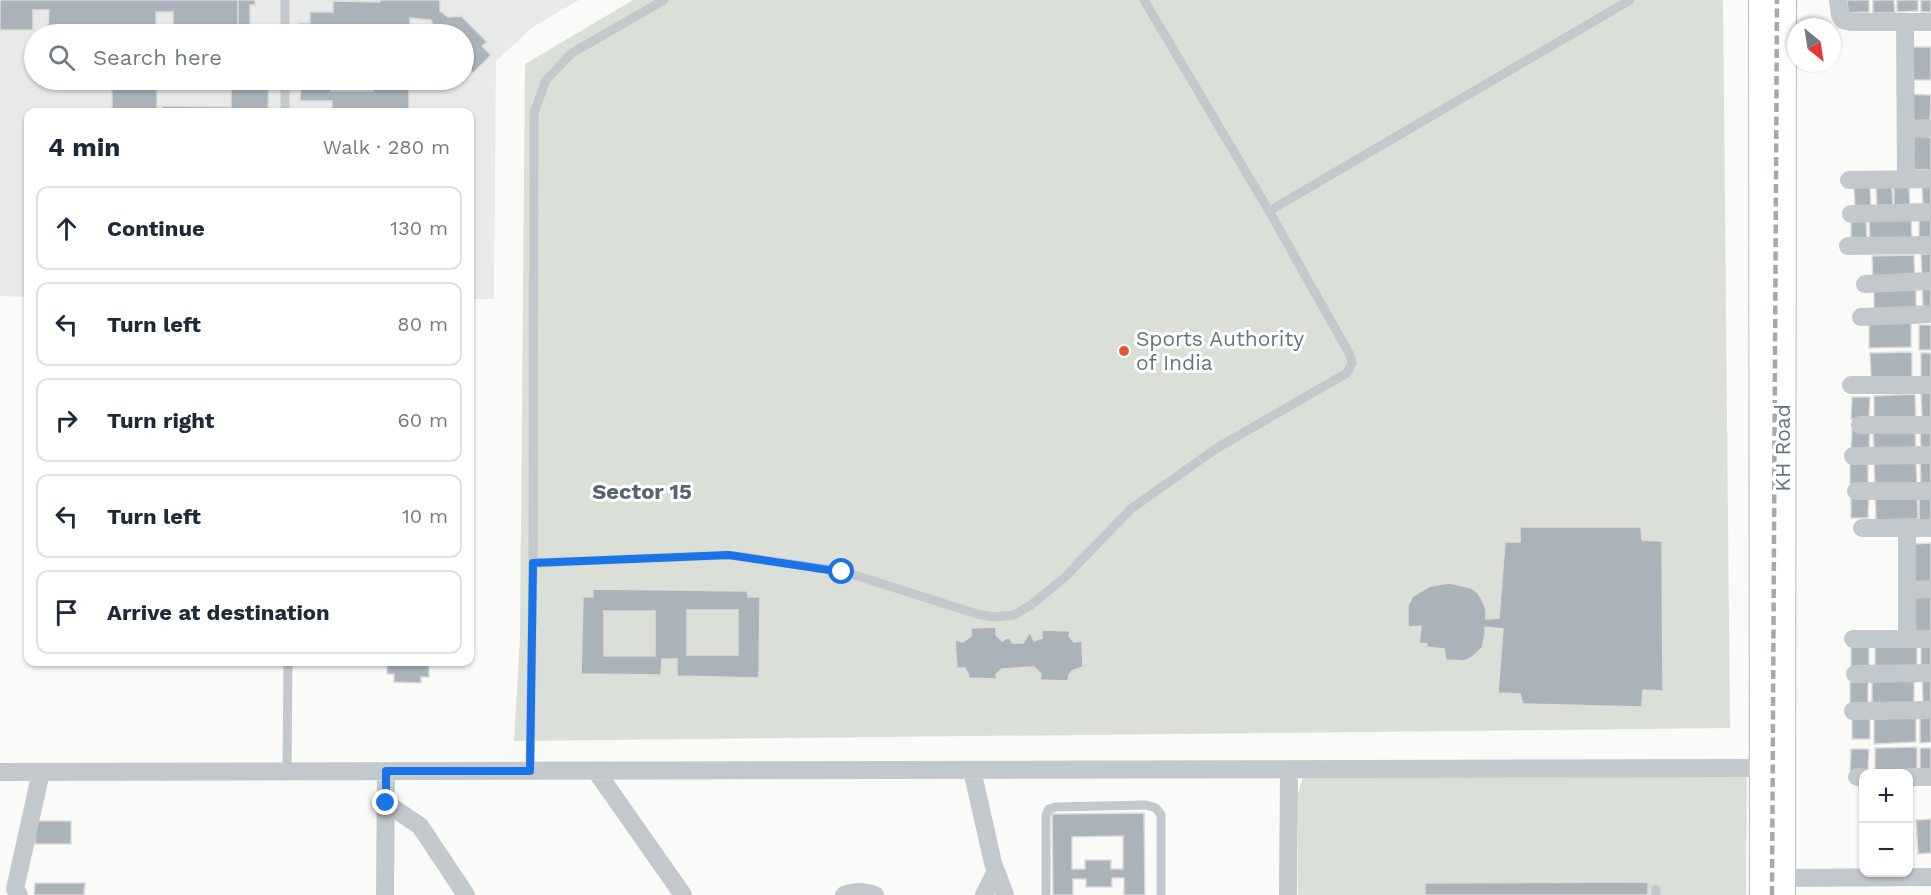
<!DOCTYPE html>
<html lang="en">
<head>
<meta charset="utf-8">
<style>
	body { margin:0; font-family:"Work Sans",sans-serif; background:#f6f6f7; color:#1f2937 }
	.controls { position:absolute; right:18px; bottom:18px; display:grid; overflow:hidden; border-radius:12px; box-shadow:0 2px 4px #0004 }
	.controls button { width:54px; height:54px; display:grid; place-items:center; padding:0; border:0; border-bottom:2px solid #e0e1e3; background:#fff; color:#1f2937; font:30px sans-serif }
	.compass { position:absolute; left:1787px; top:18px; width:54px; height:54px; border-radius:50%; background:#fff; box-shadow:0 2px 4px #0004; rotate:150deg }
	.stop { position:absolute; width:18px; height:18px; margin:-14px; border:4px solid #1a73e8; border-radius:50%; background:#fff }
	.stop.end { background:#1a73e8; border-color:#fff; box-shadow:0 2px 6px #0008 }
	.list { margin:0; padding:0; list-style:none }
	h2 { display:flex; justify-content:space-between; align-items:center; height:78px; margin:0; padding:0 24px; font-size:26px }
	h2 small { font-size:20px; font-weight:400; color:#747a83 }
	.list li { display:grid; grid-template-columns:39px 1fr auto; gap:18px; align-items:center; box-sizing:border-box; height:84px; margin:0 12px 12px; padding:0 12px; border:2px solid #e0e1e3; border-radius:12px }
	.list b { display:block; font-size:22px; white-space:nowrap }
	.list em { font-size:20px; font-style:normal; color:#747a83 }
	.icon { flex:none; width:33px; height:33px; fill:none; stroke:currentColor; stroke-width:2; stroke-linecap:round; stroke-linejoin:round }
	.map { position:relative; flex:none; width:1931px; height:895px; overflow:hidden }
	.search { position:absolute; background:#fff; box-shadow:0 2px 4px #0004; left:24px; top:24px; width:450px; height:66px; display:flex; align-items:center; gap:15px; box-sizing:border-box; padding:0 21px; border-radius:33px; color:#747a83; font-size:22px }
	.panel { position:absolute; background:#fff; box-shadow:0 2px 4px #0004; left:24px; top:108px; width:450px; height:558px; border-radius:12px }
	.map>svg:first-child { display:block }
</style>
</head>
<body>
<div class="map">
<svg width="1931" height="895" viewBox="0 0 1931 895">
	<rect width="100%" height="100%" fill="#fafaf8"/>
	<!-- built -->
	<path fill="#e8e9e9" fill-rule="evenodd" d="M0,0H579L533,27L496,61L494,299H470V112H28V297L0,296ZM34,34H464V80H34Z"/>
	<!-- green -->
	<path fill="#dadfd7" d="M633,0H1723L1730,728L514,741L520,638L525,64Z
		M1307,765H1747L1746,895H1298V793Z"/>
	<!-- building -->
	<path fill="#aab3b9" stroke="#dcdcda" stroke-width="1.5" fill-rule="evenodd" d="M0,0H238V27H173V12H156V34H126V29L48,28L49,10H33V30H0Z
		M238,0H255V5H250V27H269V34H234L238,27Z
		M380,0H440V11L448,17L461,16L487,42L482,46L491,55L473,73L464,63V34H435V30L431,20L410,18V34H299V23H310V12H333V1L380,2Z
		M1847,0H1869V12L1848,13Z
		M1873,0H1894L1895,13H1873Z
		M1897,0H1918V11L1897,12Z
		M1921,0H1931V12H1921Z
		M1911,47H1931V80H1910Z
		M112,80H157V112H112Z
		M231,80H269L268,112H162V106L231,107Z
		M289,80H331V91H373V80H414V89H409V112H332V101H300L301,82H289Z
		M1910,94L1931,95L1930,128H1909Z
		M1911,136L1931,137V170H1911Z
		M1892,186L1893,208L1877,209L1876,187Z
		M1909,186L1910,208L1894,209V187Z
		M1854,187H1870L1871,209H1855Z
		M1922,187H1931V209H1923Z
		M1911,216L1912,241L1870,243L1869,217Z
		M1931,216V241L1919,242V217Z
		M1866,219L1867,241L1851,242V220Z
		M1921,254H1931V279H1922Z
		M1914,255L1915,280L1873,281L1872,256Z
		M1922,285H1931V310H1923Z
		M1916,286V311L1874,312V287Z
		M1911,322V347L1869,348V323Z
		M1919,325H1931V350H1919Z
		M1912,352V377L1871,378L1870,353Z
		M1921,353H1931V378H1921Z
		M1921,393H1931V418H1922Z
		M1915,394L1916,420L1874,421V396Z
		M1852,397H1870L1869,419H1851Z
		M1915,427L1916,452L1874,453L1873,428Z
		M1931,427V452L1921,453L1920,428Z
		M1852,429L1870,430L1869,452L1851,451Z
		M1920,460H1931V485L1921,486Z
		M1916,461L1917,486L1875,487L1874,462Z
		M1850,462L1868,463V484H1850Z
		M1917,494L1918,519L1876,520L1875,495Z
		M1919,495H1931V520H1919Z
		M1851,496L1869,497L1868,518H1851Z
		M1520,527H1641L1642,540L1662,541L1663,691L1643,690L1642,707L1523,704L1520,694L1498,693L1503,629L1485,627V634L1482,648L1471,658L1464,661L1446,660L1444,649L1426,647L1427,644L1419,643L1421,626L1408,627V605L1413,596L1430,586L1450,583L1471,588L1478,593L1483,602L1486,610V619L1499,618L1505,542H1520Z
		M1931,543V584L1914,585L1912,544Z
		M593,589L747,591L748,597H760L759,678L677,676V659H662L661,675L581,674L583,597H593ZM687,610H738V655H687ZM604,611H655V656H604Z
		M1931,594V635L1916,636L1914,595Z
		M996,627V635L1002,641L1009,637L1012,643H1023L1030,632L1034,641L1042,638V630L1070,631L1069,636L1074,642L1082,641L1083,667L1072,671L1069,675L1068,681L1040,680L1041,674L1034,667L1002,669L996,674L997,679L968,678L969,676L965,668H957L955,640L963,642L971,636V628Z
		M1917,645V670L1875,671V646Z
		M1931,645V670L1921,671V646Z
		M1851,646L1869,647V668H1851Z
		M387,662H429V677H421V683L394,682V674H387Z
		M1914,678V703L1872,704V679Z
		M1922,678H1931V703L1923,704Z
		M1850,682H1868V704H1850Z
		M1852,717H1870V739H1852Z
		M1916,717V742L1874,744V719Z
		M1931,717V742L1920,743V718Z
		M1917,747V772L1875,773V748Z
		M1920,748H1931V773H1920Z
		M1851,749H1869L1868,771H1850Z
		M1144,813L1145,895H1124V878H1112V887H1086V879H1073V895H1053L1052,814ZM1123,836V869H1111V860H1085V869H1072V837Z
		M1931,819V853L1918,854L1916,820Z
		M34,821H71V844H35Z
		M1648,882V895H1425V883Z
		M35,883H85L84,895H34Z"/>
	<g fill="none" stroke-linecap="round" stroke-linejoin="round">
		<defs>
			<path id="secondary" d="M1762,0L1763,895
				M1782,895L1783,0"/>
		</defs>
		<!-- secondary casing -->
		<use href="#secondary" stroke="#b3babf" stroke-width="28"/>
		<!-- service -->
		<path stroke="#c3c8cc" stroke-width="9" d="M285,0V34
			M664,0L572,53L546,80L534,113L533,563L729,555L842,571L977,614L993,617L1014,615L1031,605L1064,578L1131,509L1217,448L1347,373L1352,363L1350,355L1269,211L1144,0
			M285,80V112
			M1269,211L1630,0
			M287,771L288,662
			M530,771L533,563
			M1656,889V895
			M1046,895V815L1049,809L1056,807L1146,805L1156,808L1161,815V895"/>
		<!-- minor -->
		<path stroke="#c3c8cc" stroke-width="18" d="M1838,0L1840,15L1843,20L1851,22H1931
			M1905,22L1906,179
			M1906,129L1931,128
			M1849,180L1931,179
			M1851,214L1931,212
			M1848,246L1931,245
			M1865,284L1931,281
			M1861,317L1931,314
			M1851,385H1931
			M1860,425H1931
			M1853,456L1931,455
			M1856,491H1931
			M1862,528H1931
			M1907,590L1931,589
			M1853,639H1931
			M1907,639V528
			M1855,674L1931,673
			M1853,711L1931,710
			M972,770L993,863L1005,895
			M596,771L683,895
			M0,772L1775,768
			M1857,777H1864
			M1908,777H1931
			M386,803L420,826L466,895
			M1771,878L1931,877
			M19,895L15,889L41,772
			M385,895L386,771
			M844,895C856,891 864,891 875,895
			M984,895L995,873
			M1288,895L1289,769"/>
		<!-- secondary -->
		<use href="#secondary" stroke="#fff" stroke-width="26"/>
		<!-- rail -->
		<path stroke="#a2aab0" stroke-width="4.5" stroke-dasharray="9 4.5" stroke-linecap="butt" d="M1772,895L1777,0"/>
	</g>
	<g fill="none" stroke-linecap="round" stroke-linejoin="round">
		<!-- route -->
		<path stroke="#1a73e8" stroke-width="8" d="M386,803V771H530L533,563L729,555L842,572"/>
	</g>
	<!-- markers -->
	<circle fill="#e4572e" stroke="#fff" stroke-width="2" cx="1124" cy="351" r="6"/>
	<g text-anchor="middle" stroke-width="6" stroke-linejoin="round" paint-order="stroke">
		<!-- poi labels -->
		<g font-size="21" fill="#657683" stroke="#fff" text-anchor="start">
			<text x="1136" y="346">Sports Authority<tspan x="1136" dy="24">of India</tspan></text>
		</g>
		<!-- street labels -->
		<g font-size="21" fill="#657683" stroke="#fff">
			<text transform="translate(1783 448) rotate(-90)" y="7">KH Road</text>
		</g>
		<!-- neighbourhood labels -->
		<g font-size="22" font-weight="bold" fill="#57646e" stroke="#fff">
			<text x="642" y="499">Sector 15</text>
		</g>
	</g>
</svg>
<div class="controls">
<button>+</button>
<button>−</button>
</div>
<svg class="compass" viewBox="-18 -18 36 36"><path d="M0-13l5 13h-10z" fill="#e53935"/><path d="M0 13l5-13h-10z" fill="#747a83"/></svg>
<div class="stop" style="left:842px;top:572px"></div>
<div class="stop end" style="left:386px;top:803px"></div>
<div class="search"><svg class="icon" aria-label="search" viewBox="0 0 24 24"><circle cx="10" cy="10" r="6"/><path d="M15 15l6 6"/></svg>Search here</div>
<section class="panel">
<h2>4 min<small>Walk · 280 m</small></h2>
<ul class="list">
<li><svg class="icon" aria-label="ahead" viewBox="0 0 24 24"><path d="M12 20V5M6 11l6-6 6 6"/></svg><div><b>Continue</b></div><em>130 m</em></li>
<li><svg class="icon" aria-label="left" viewBox="0 0 24 24"><path d="M17 20v-9H6M10 6l-5 5 5 5"/></svg><div><b>Turn left</b></div><em>80 m</em></li>
<li><svg class="icon" aria-label="right" viewBox="0 0 24 24"><path d="M7 20v-9h11M14 6l5 5-5 5"/></svg><div><b>Turn right</b></div><em>60 m</em></li>
<li><svg class="icon" aria-label="left" viewBox="0 0 24 24"><path d="M17 20v-9H6M10 6l-5 5 5 5"/></svg><div><b>Turn left</b></div><em>10 m</em></li>
<li><svg class="icon" aria-label="arrive" viewBox="0 0 24 24"><path d="M6 21V4h12l-3 4 3 4H6"/></svg><div><b>Arrive at destination</b></div></li>
</ul>
</section>
</div>
</body>
</html>
